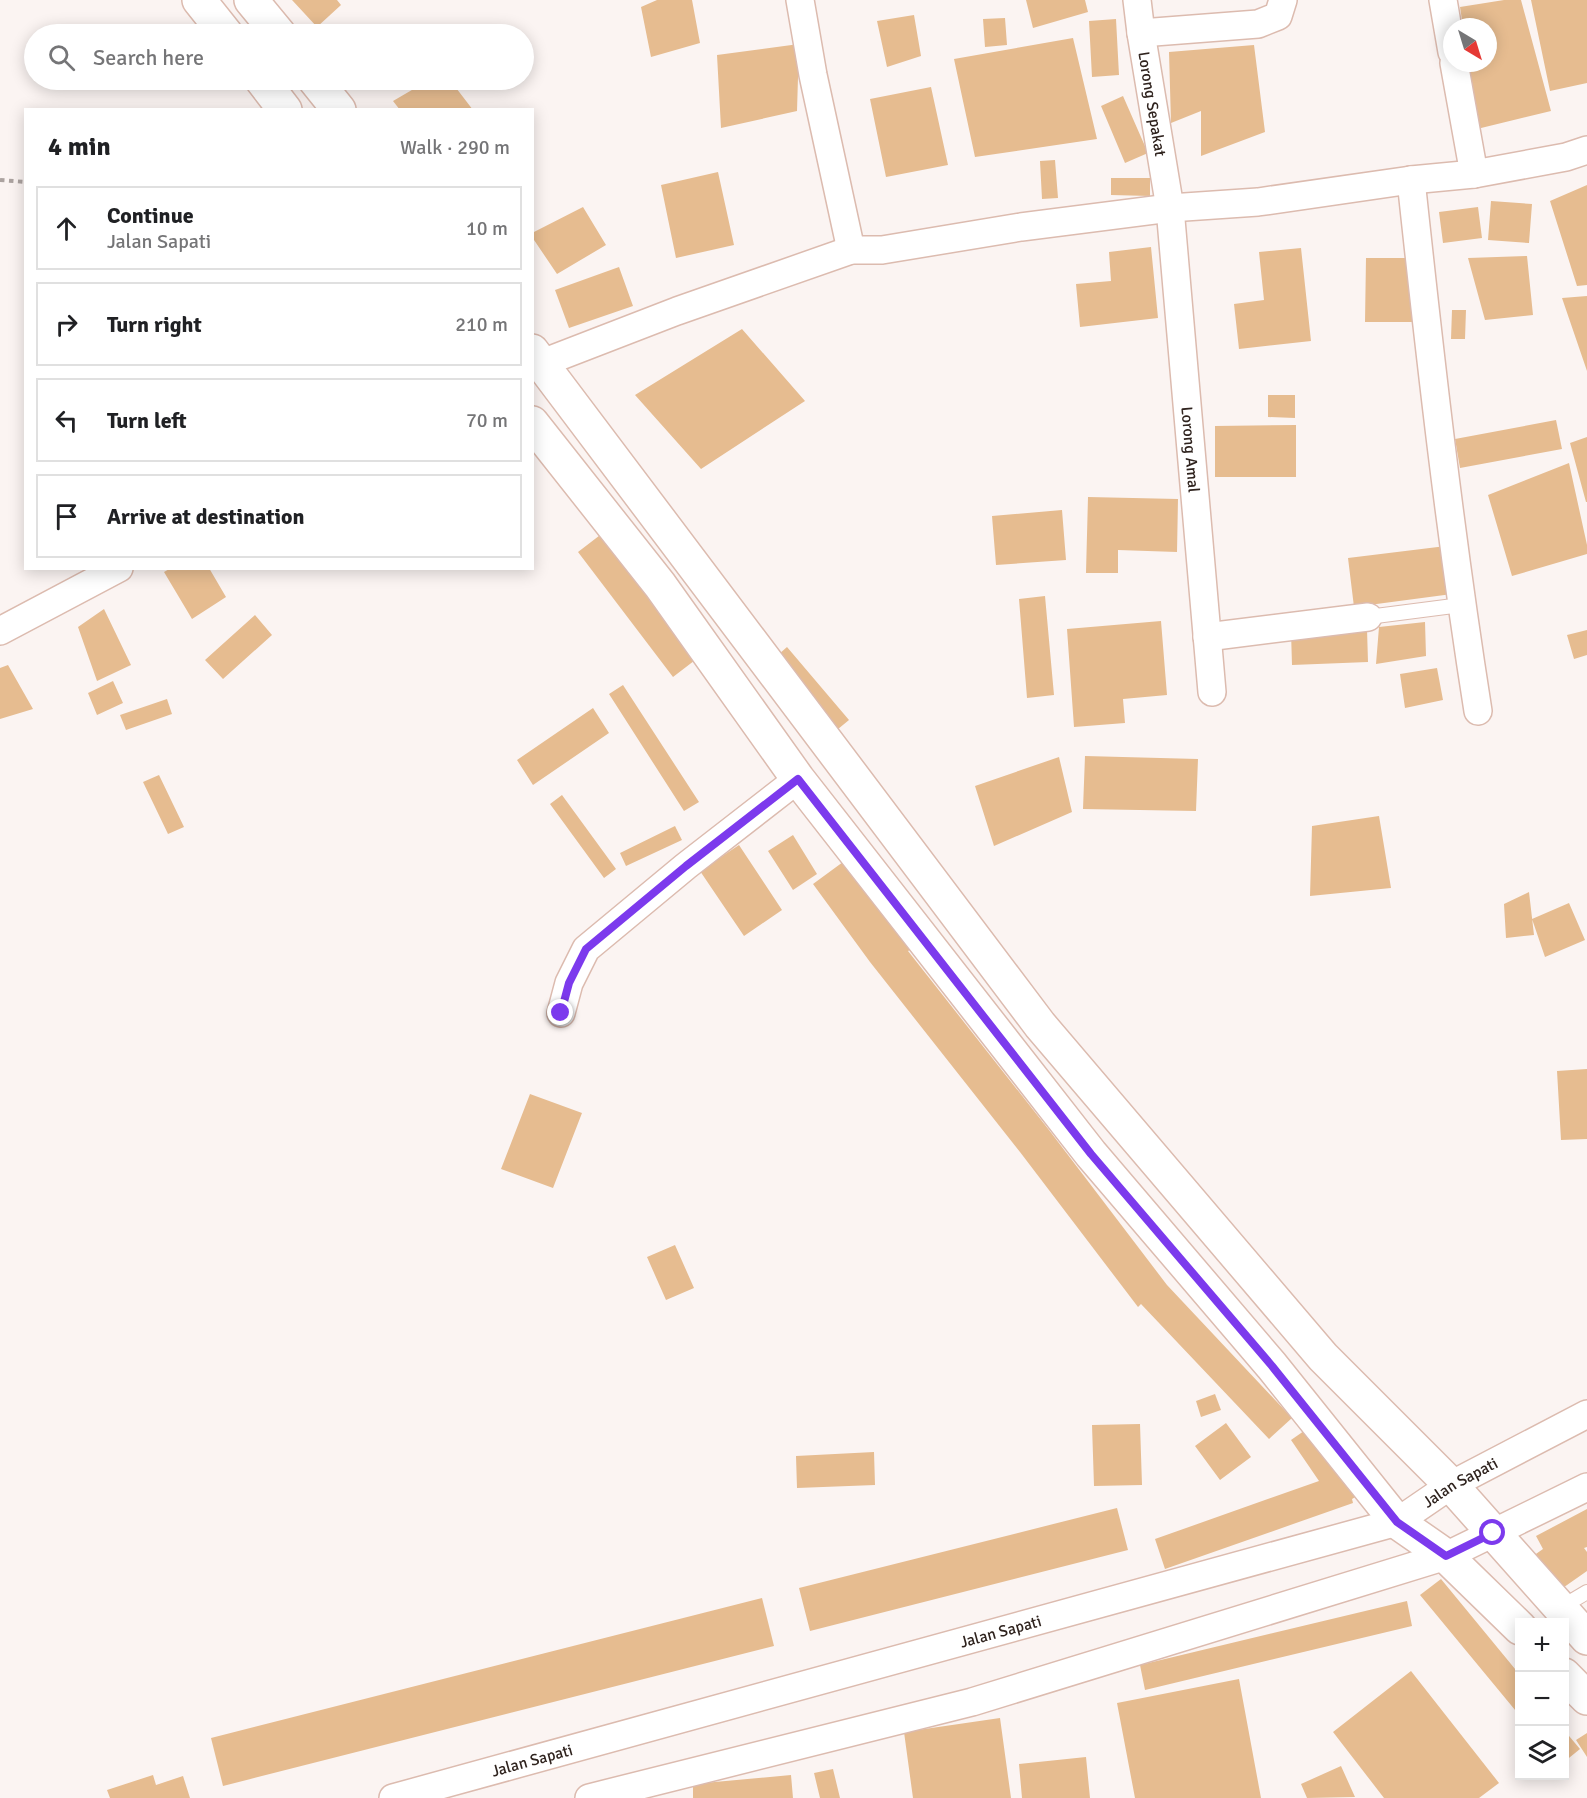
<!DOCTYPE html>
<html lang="en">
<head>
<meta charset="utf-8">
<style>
	body { margin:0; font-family:Signika,sans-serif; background:#f2f2f2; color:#202124 }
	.controls { position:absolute; right:18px; bottom:18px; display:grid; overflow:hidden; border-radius:0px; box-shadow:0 3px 15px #0003 }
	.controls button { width:54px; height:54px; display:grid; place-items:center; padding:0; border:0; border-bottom:2px solid #e0e0e0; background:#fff; color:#202124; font:30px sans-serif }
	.compass { position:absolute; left:1443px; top:18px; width:54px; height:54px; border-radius:50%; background:#fff; box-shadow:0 3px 15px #0003; rotate:142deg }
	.stop { position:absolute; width:18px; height:18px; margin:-14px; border:4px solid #7c3aed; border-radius:50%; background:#fff }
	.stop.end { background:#7c3aed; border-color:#fff; box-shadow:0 2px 6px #0008 }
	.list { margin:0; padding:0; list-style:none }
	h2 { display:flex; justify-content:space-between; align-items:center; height:78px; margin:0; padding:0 24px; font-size:26px }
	h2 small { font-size:20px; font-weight:400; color:#757577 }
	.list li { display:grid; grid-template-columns:39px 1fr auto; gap:18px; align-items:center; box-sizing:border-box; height:84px; margin:0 12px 12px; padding:0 12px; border:2px solid #e0e0e0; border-radius:0px }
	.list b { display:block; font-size:22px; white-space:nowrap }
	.list p { margin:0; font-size:20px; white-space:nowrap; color:#757577 }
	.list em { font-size:20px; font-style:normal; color:#757577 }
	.icon { flex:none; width:33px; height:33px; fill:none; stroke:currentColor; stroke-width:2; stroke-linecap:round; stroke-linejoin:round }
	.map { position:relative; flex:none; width:1587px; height:1798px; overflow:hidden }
	.search { position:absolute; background:#fff; box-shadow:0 3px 15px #0003; left:24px; top:24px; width:510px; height:66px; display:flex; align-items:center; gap:15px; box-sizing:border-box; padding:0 21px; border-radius:33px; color:#757577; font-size:22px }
	.panel { position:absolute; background:#fff; box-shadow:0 3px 15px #0003; left:24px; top:108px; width:510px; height:462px; border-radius:0px }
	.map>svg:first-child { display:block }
</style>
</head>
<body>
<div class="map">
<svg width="1587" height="1798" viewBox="0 0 1587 1798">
	<rect width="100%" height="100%" fill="#fbf4f2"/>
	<!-- building -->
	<path fill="#e6bc90" d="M292,0H337L341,5L317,27Z
		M657,0H692L700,43L651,57L641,7Z
		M1026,0H1085L1088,12L1033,28Z
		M1504,0H1521L1551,111L1477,129L1468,63H1488V27H1463L1460,7Z
		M1531,0H1587V83L1550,91Z
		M914,15L921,56L887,67L877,21Z
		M1005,18L1007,45L985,47L983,19Z
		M1116,19L1119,75L1092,77L1089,21Z
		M1073,38L1097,139L975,157L954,59Z
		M799,44L797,111L721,128L717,55Z
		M1254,45L1265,132L1201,156V111L1171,123L1169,52Z
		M429,80H450L473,110H400L393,101Z
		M931,87L948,165L886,177L870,99Z
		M1123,96L1148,153L1125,163L1101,106Z
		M1055,160L1058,198L1042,199L1040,161Z
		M718,172L734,245L676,258L661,185Z
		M1111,178H1150V196L1111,195Z
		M1587,185V285L1577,286L1550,201Z
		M1491,201L1532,204L1529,243L1488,240Z
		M583,207L606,245L557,274L532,237V233Z
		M1478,207L1482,238L1443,243L1439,212Z
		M1151,247L1158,318L1080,327L1076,284L1111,281L1109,252Z
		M1301,248L1311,341L1239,349L1234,304L1264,300L1259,252Z
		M1527,256L1533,315L1485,320L1468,258Z
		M1366,258H1415L1414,322H1365Z
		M619,267L633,306L569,328L555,290Z
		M1587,296V371L1562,298Z
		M1452,310H1466L1465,339H1451Z
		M742,329L805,401L701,469L635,395Z
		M1268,395H1295V418L1268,417Z
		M1556,420L1562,449L1460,468L1455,439Z
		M1296,425V477H1215V426Z
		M1587,437V502H1586L1570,443Z
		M1569,463L1587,545V554L1512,576L1488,495Z
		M1088,497L1178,499L1177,552L1118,550V573H1086Z
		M1062,510L1066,560L996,565L992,516Z
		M608,529L703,654L673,677L578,552Z
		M1446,546L1452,594L1354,607L1348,558Z
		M171,568H209L226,597L192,619L164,572Z
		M1045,596L1054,695L1027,698L1019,599Z
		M104,609L131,665L97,681L78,627Z
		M255,615L272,635L223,679L205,660Z
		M1161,621L1167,695L1123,699L1125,723L1074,727L1067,629Z
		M1425,622L1426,656L1376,664L1379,627Z
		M1367,629L1368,662L1292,665L1291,632Z
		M1587,630V655L1574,659L1567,635Z
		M787,647L849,720L832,734L770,662Z
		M8,665L33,709L0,719V668Z
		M1437,668L1443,700L1405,708L1400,674Z
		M113,681L123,703L97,715L88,693Z
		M623,685L699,802L684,811L609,694Z
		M167,699L172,714L126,730L120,715Z
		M593,708L609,733L533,785L517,760Z
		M1085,756L1198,759L1196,811L1083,809Z
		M1059,757L1072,812L994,846L975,786Z
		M159,775L184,827L168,834L143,782Z
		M562,795L616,869L604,878L550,804Z
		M1379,816L1391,888L1310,896L1312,826Z
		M675,826L682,840L626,866L620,853Z
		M793,835L817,874L793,890L768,851Z
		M739,845L782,910L744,936L700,871Z
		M843,862L910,950L908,951L1049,1130L1167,1285L1292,1418L1269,1439L1141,1304L1138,1307L1020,1152L870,962L813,884Z
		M1529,892L1534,935L1506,938L1504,904Z
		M1569,903L1585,940L1545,957L1532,919Z
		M1587,1069V1139L1561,1140L1557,1071Z
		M530,1094L582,1113L553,1188L501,1169Z
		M675,1245L694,1288L666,1300L647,1257Z
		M1215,1394L1221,1410L1201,1417L1196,1401Z
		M1226,1423L1251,1457L1220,1480L1195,1446Z
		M1140,1424L1142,1485L1094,1486L1092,1425Z
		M1314,1424L1362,1493L1352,1499L1353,1503L1165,1569L1155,1539L1319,1481L1291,1440Z
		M874,1452L875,1485L797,1488L796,1456Z
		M1117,1508L1128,1550L810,1631L799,1588Z
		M1587,1509V1547L1584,1548L1587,1552V1571L1557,1592L1533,1556L1543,1549L1536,1536Z
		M1441,1579L1520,1675V1716L1420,1595Z
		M762,1598L774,1646L223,1786L211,1738Z
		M1407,1601L1412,1626L1145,1690L1140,1665Z
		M1411,1671L1499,1783L1479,1798H1384L1333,1732Z
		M1239,1679L1261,1798H1135L1117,1703Z
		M1000,1718L1011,1798H913L904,1732Z
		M1564,1730L1580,1749L1564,1762Z
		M1587,1733V1757L1576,1740Z
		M1086,1757L1090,1798H1022L1019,1764Z
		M1341,1766L1355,1797L1307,1798L1301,1784Z
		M833,1769L840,1798H820L814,1773Z
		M153,1775L156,1785L183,1776L190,1798H110L107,1790Z
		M791,1775L793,1798H693V1784Z"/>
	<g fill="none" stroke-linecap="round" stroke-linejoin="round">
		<defs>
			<path id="service" d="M1368,617L1461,605
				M1560,1608L1587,1592"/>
			<g id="minor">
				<path d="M800,0L813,75L851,250"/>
				<path id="s1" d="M1137,0L1141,33L1170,208L1212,692"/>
				<path d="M1443,0L1452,52"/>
				<path d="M1141,33L1258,24L1278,16L1283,0"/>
				<path d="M1454,63L1474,174"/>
				<path d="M1411,180C1430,357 1450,534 1478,711"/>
				<path d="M532,367L677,311L851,250H882L1021,227L1170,208L1258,202L1411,180L1474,174L1566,157L1587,150"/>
				<path d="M0,631L119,568"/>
				<path d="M1207,637L1368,617"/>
				<path d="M561,1013L569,983L586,949L686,866L798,779"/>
				<path id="s2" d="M393,1798L1397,1522L1451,1485L1587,1414"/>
				<path d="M589,1798L972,1702L1446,1556L1587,1487"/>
			</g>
			<path id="tertiary" d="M199,0L226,34
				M251,0L279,34
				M262,80L285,110
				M315,80L339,110
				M532,351L1040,1025L1323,1357L1451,1485L1587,1638
				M532,423L660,585L798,779L1091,1154L1272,1366L1397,1522L1446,1556L1520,1628
				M1564,1675L1587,1698"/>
		</defs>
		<!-- service casing -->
		<use href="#service" stroke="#dcbbaf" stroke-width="16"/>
		<!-- minor casing -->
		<use href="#minor" stroke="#dcbbaf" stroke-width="30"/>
		<!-- tertiary casing -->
		<use href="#tertiary" stroke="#dcbbaf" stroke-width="36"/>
		<!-- path -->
		<path stroke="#aca3a0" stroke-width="4" stroke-dasharray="4.5 4.5" stroke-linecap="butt" d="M0,180L26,182"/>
		<!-- service -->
		<use href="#service" stroke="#fff" stroke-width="14"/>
		<!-- minor -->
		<use href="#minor" stroke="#fff" stroke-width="27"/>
		<!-- tertiary -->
		<use href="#tertiary" stroke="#fff" stroke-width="33"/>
	</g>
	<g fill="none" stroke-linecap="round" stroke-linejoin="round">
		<!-- route -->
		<path stroke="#7c3aed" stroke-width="8" d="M561,1013L569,983L586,949L686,866L798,779L1091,1154L1272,1366L1397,1522L1446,1556L1493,1533"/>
	</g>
	<g text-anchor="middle" stroke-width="4.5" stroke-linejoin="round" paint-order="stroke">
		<!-- street labels -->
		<g font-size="16" fill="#2f231e" stroke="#fff">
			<text dy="6" stroke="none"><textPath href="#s1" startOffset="105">Lorong Sepakat</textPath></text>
			<text dy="6" stroke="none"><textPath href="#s1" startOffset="453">Lorong Amal</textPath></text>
			<text dy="6" stroke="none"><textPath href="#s2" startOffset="1116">Jalan Sapati</textPath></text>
			<text dy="6" stroke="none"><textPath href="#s2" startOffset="630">Jalan Sapati</textPath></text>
			<text dy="6" stroke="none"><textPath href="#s2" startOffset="144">Jalan Sapati</textPath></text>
		</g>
	</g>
</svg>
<div class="controls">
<button>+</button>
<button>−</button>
<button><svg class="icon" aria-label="layers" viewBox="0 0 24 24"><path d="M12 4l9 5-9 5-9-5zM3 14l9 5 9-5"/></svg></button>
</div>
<svg class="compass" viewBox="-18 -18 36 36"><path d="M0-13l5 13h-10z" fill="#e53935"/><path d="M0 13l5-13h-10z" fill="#757577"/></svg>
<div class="stop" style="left:1493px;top:1533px"></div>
<div class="stop end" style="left:561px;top:1013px"></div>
<div class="search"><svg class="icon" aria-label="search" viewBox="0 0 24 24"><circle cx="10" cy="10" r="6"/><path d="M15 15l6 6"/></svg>Search here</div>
<section class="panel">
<h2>4 min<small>Walk · 290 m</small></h2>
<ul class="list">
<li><svg class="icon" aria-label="ahead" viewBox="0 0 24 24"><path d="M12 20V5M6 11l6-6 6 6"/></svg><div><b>Continue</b><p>Jalan Sapati</p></div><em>10 m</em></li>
<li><svg class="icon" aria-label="right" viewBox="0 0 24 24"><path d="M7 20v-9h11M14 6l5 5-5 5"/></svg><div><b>Turn right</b></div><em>210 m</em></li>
<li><svg class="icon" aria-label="left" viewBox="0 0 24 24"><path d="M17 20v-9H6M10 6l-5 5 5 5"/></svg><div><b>Turn left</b></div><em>70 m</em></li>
<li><svg class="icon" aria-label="arrive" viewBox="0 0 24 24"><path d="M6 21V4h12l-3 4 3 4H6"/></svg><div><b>Arrive at destination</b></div></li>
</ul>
</section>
</div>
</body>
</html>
